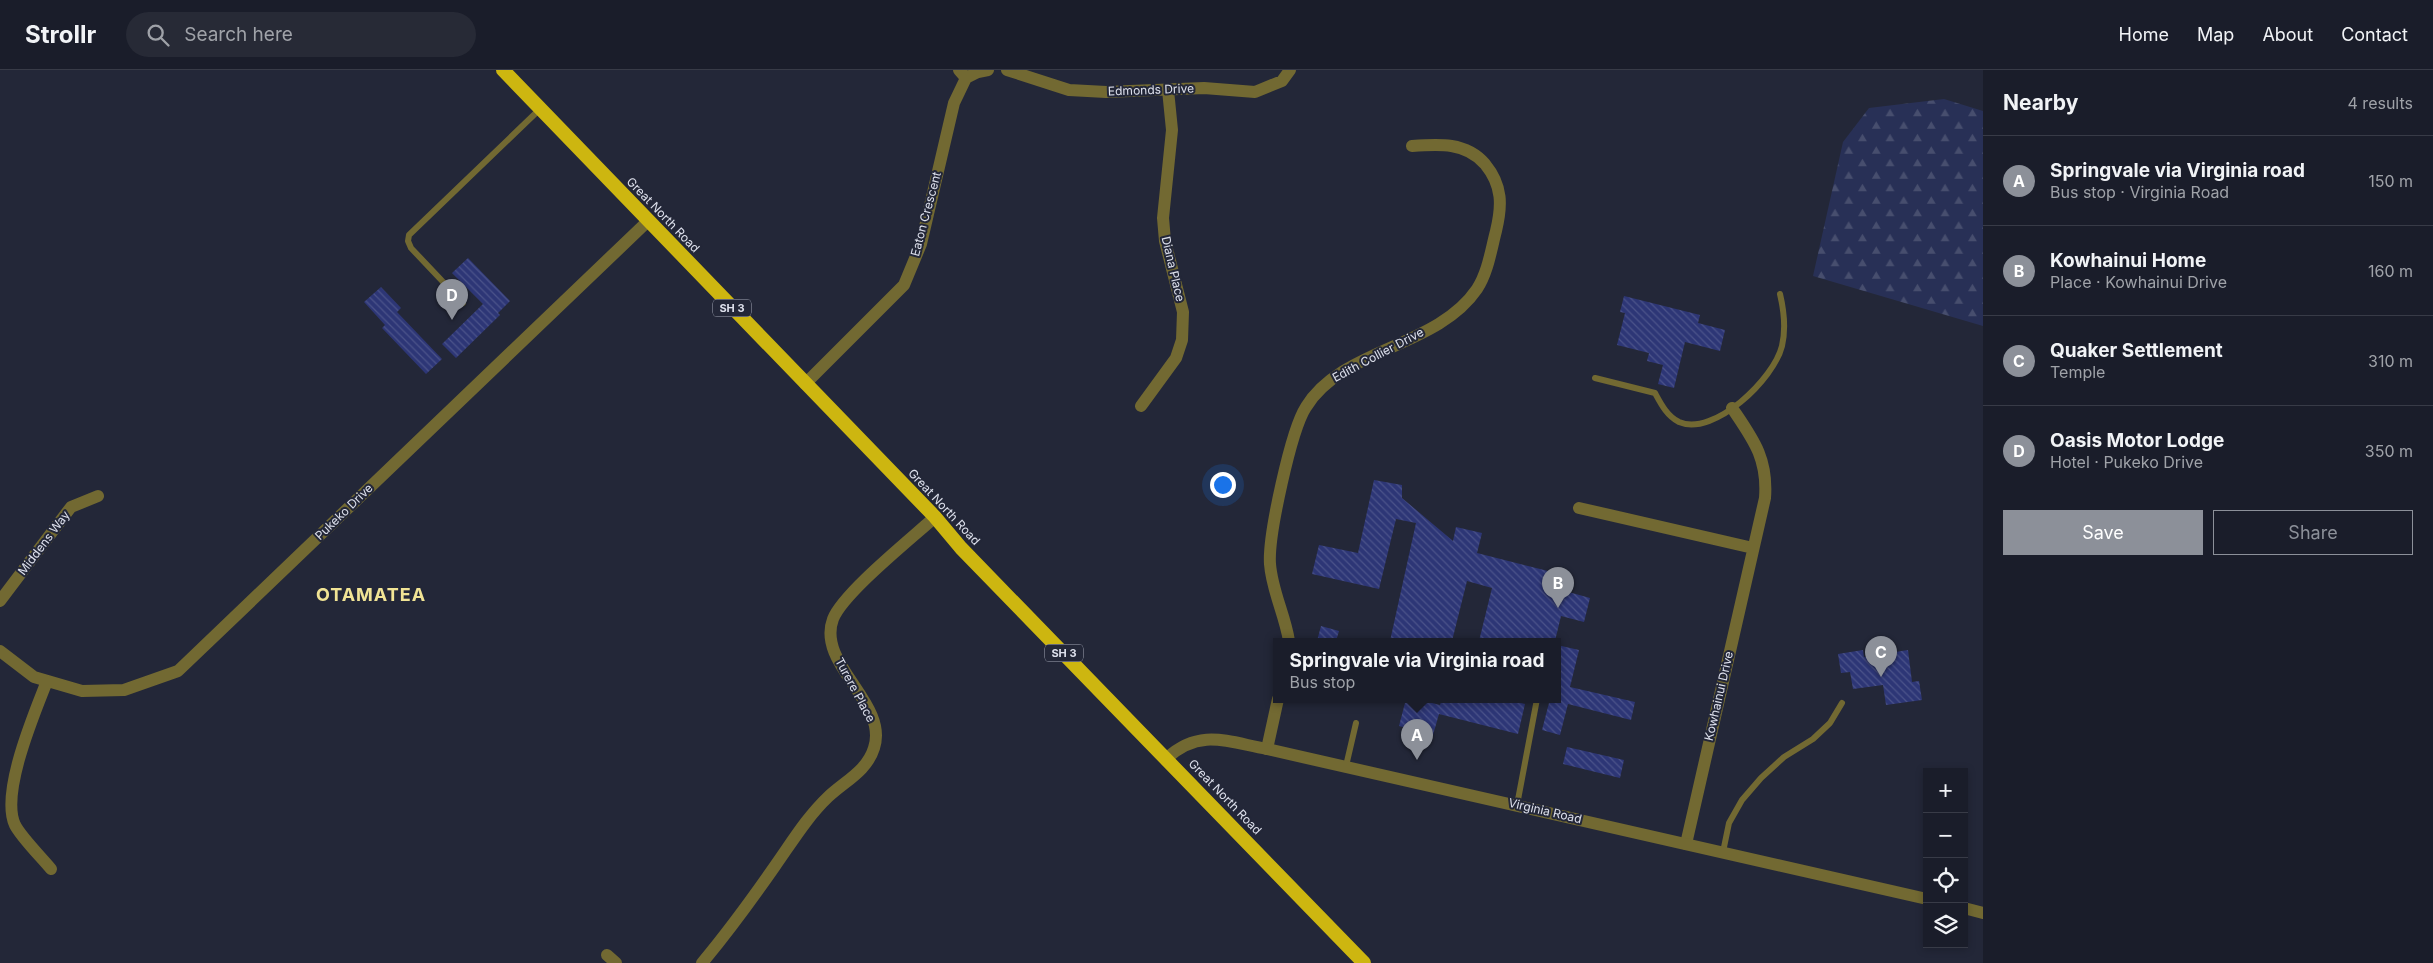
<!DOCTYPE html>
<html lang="en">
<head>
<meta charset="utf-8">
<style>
	body { margin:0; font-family:Inter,sans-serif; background:#272a36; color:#f1f3f6 }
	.controls { position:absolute; right:15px; bottom:15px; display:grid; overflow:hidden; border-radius:0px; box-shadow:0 2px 8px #0003 }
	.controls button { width:45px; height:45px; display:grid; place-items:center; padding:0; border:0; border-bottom:1px solid #383b47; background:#1a1d2a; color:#f1f3f6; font:25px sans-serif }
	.you { position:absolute; left:1222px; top:414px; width:18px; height:18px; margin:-12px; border:4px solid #fff; border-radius:50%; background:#1a73e8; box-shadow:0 0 0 8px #1a73e833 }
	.badge { display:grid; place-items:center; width:32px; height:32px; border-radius:50%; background:#8c9099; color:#fff; font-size:16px; font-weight:700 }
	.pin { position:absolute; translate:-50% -41px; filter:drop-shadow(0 1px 2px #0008) }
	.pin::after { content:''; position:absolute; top:26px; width:18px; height:15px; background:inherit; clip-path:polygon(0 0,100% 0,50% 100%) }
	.popup { position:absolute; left:1273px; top:568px; width:288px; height:65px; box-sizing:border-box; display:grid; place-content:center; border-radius:0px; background:#1a1d2a; filter:drop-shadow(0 1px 4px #0005); font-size:16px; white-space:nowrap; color:#9fa2a8 }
	.popup b { font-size:19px; color:#f1f3f6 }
	.popup::after { content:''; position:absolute; left:50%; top:100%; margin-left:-10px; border:10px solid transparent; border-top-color:#1a1d2a }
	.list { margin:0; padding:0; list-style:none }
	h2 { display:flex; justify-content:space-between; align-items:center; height:65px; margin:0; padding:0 20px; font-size:21px }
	h2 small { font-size:16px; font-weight:400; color:#9fa2a8 }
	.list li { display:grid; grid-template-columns:32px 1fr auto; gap:15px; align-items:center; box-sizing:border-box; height:90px; padding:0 20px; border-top:1px solid #383b47 }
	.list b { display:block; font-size:19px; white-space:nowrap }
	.list p { margin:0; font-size:16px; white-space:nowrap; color:#9fa2a8 }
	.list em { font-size:16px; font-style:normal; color:#9fa2a8 }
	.actions { display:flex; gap:10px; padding:15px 20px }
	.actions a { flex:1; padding:11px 0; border:1px solid #8c9099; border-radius:0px; text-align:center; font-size:18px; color:#8c9099 }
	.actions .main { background:#8c9099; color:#fff }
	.icon { flex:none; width:28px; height:28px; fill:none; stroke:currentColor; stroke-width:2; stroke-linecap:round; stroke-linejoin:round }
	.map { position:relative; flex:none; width:1983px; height:893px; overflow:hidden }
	header { display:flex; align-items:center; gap:30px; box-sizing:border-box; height:70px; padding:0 25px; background:#1a1d2a; border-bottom:1px solid #383b47 }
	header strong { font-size:24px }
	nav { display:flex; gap:28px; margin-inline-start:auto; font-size:18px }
	.search { width:350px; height:45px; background:#272a36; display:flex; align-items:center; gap:12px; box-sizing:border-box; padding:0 18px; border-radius:28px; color:#9fa2a8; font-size:19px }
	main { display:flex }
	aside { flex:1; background:#1a1d2a }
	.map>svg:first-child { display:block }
</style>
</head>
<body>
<header>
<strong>Strollr</strong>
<div class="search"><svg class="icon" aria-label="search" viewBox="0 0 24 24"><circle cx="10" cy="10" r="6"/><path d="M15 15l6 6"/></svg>Search here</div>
<nav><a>Home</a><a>Map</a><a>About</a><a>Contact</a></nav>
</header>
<main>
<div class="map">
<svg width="1983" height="893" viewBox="0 0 1983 893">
	<defs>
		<pattern id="forest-firs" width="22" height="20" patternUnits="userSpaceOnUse" patternTransform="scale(1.25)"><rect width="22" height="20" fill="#283056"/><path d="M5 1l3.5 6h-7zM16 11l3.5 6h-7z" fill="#474e6e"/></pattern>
		<pattern id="building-back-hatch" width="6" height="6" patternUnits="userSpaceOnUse" patternTransform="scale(1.25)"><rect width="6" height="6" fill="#2d3676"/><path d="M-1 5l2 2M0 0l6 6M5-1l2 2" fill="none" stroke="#4b538a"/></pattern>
	</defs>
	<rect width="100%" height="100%" fill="#232738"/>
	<!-- forest -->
	<path fill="url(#forest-firs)" d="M1944,29L1983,41V256L1813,206L1843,72L1869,38Z"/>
	<!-- building -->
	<path fill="url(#building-back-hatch)" d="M468,188L510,231L498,243L500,245L456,288L442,274L483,234L452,203Z
		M381,217L401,238L397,242L442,289L426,304L382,258L385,255L364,232Z
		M1624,226L1700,245L1698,253L1725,260L1720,281L1685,272L1674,318L1658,314L1663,295L1647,291L1649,283L1617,275L1625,243L1620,242Z
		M1374,410L1402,415V428L1453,471L1456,457L1482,463L1477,483L1568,506L1565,521L1590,528L1584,552L1561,546L1555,571H1479L1492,518L1467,511L1452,571H1390L1416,453L1396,449L1379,519L1312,504L1319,475L1358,483Z
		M1321,556L1339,561L1336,571H1317Z
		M1557,575L1579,580L1570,617L1635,632L1631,650L1568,634L1560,665L1542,660L1550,629H1557Z
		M1863,580L1864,587L1908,580L1912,612L1919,611L1922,630L1886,635L1883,615L1853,619L1850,602L1841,603L1838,584Z
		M1406,629H1416L1440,635L1442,629H1504L1525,634L1518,664L1439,644L1433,665L1399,656Z
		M1567,677L1624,690L1620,708L1563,694Z"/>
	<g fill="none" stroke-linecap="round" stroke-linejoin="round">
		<!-- service -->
		<path stroke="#726932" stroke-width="6" d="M463,233L411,178L408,171L409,165L540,39
			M1595,308L1655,323C1661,334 1667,346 1679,352C1714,367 1774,309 1782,276C1786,259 1784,241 1780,224
			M1346,696L1356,653
			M1517,735L1537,629
			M1723,782L1729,753L1742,730L1761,708L1784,687L1813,669L1830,653L1842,633"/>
		<!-- minor -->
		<path stroke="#726932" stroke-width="12" d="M1007,0L1069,20L1106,22L1204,18L1255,22L1282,11L1290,0
			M966,8L978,2L988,0
			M805,314L904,215L921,174L954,33L966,8L959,0
			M1141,336L1176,288L1182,270L1183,242L1165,171L1163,148L1172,60L1168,20
			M1579,438L1753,478
			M0,531L71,437L98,426
			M1289,571C1285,545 1272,521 1270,494C1268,466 1291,360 1306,337C1342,278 1437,278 1477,219C1488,202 1491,180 1496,161C1502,136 1503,116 1485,94C1466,72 1439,74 1412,76
			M0,581L34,607L82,621L124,620L178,601L648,151
			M47,611C35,642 0,723 15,755C21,767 42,788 51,799
			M1267,679L1278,629
			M1686,774L1765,428C1768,388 1753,369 1732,338
			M607,885L616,893
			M702,893C728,862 752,829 775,796C792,772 807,747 828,727C845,711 867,701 874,678C889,633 816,594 833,549C843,523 912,468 935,447"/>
		<!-- tertiary -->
		<path stroke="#726932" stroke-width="12" d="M1167,688C1200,658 1228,672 1267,679L1927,829
			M1964,838L1983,843"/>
		<!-- trunk -->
		<path stroke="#cdb610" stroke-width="14" d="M503,0L935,447L961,478L1364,893"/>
	</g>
	<g text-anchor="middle" stroke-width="4" stroke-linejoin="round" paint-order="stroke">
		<!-- shield labels -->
		<g fill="#232738" stroke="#a5a8b6" stroke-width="1">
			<rect x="713" y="229.5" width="38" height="17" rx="4"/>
			<rect x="1045" y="574.5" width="38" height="17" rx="4"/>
		</g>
		<g font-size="11" font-weight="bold" fill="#dde0ec">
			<text x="732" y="242">SH 3</text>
			<text x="1064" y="587">SH 3</text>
		</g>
		<!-- street labels -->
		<g font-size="12" fill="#dde0ec" stroke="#232738">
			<text transform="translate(1151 20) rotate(-2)" y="4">Edmonds Drive</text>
			<text transform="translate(926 144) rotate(-75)" y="4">Eaton Crescent</text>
			<text transform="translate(663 145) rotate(46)" y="4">Great North Road</text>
			<text transform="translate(1173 199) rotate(77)" y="4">Diana Place</text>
			<text transform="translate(1378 285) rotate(-28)" y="4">Edith Collier Drive</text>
			<text transform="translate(944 437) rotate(47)" y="4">Great North Road</text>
			<text transform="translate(344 442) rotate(-44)" y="4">Pukeko Drive</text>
			<text transform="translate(44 473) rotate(-53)" y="4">Middens Way</text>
			<text transform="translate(855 620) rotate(62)" y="4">Turere Place</text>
			<text transform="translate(1719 626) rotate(-77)" y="4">Kowhainui Drive</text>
			<text transform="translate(1225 727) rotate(46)" y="4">Great North Road</text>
			<text transform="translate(1545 741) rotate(13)" y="4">Virginia Road</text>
		</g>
		<!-- district labels -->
		<g font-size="18" font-weight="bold" letter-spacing="1" fill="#f1e495" stroke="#232738">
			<text x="371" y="531">OTAMATEA</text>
		</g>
	</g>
</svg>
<div class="controls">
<button>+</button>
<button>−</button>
<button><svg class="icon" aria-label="locate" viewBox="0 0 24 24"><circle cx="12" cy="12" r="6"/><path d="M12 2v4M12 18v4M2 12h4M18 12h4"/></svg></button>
<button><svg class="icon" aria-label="layers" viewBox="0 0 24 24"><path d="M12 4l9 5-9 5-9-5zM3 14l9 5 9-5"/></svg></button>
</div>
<div class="you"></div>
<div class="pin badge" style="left:1417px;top:690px">A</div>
<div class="popup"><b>Springvale via Virginia road</b>Bus stop</div>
<div class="pin badge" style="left:1558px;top:538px">B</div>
<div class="pin badge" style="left:1881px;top:607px">C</div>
<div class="pin badge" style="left:452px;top:250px">D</div>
</div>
<aside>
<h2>Nearby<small>4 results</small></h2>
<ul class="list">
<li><span class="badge">A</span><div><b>Springvale via Virginia road</b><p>Bus stop · Virginia Road</p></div><em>150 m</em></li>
<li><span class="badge">B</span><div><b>Kowhainui Home</b><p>Place · Kowhainui Drive</p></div><em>160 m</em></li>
<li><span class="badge">C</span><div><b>Quaker Settlement</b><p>Temple</p></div><em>310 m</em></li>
<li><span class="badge">D</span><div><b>Oasis Motor Lodge</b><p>Hotel · Pukeko Drive</p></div><em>350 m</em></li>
</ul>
<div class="actions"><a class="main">Save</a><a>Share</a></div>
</aside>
</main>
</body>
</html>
